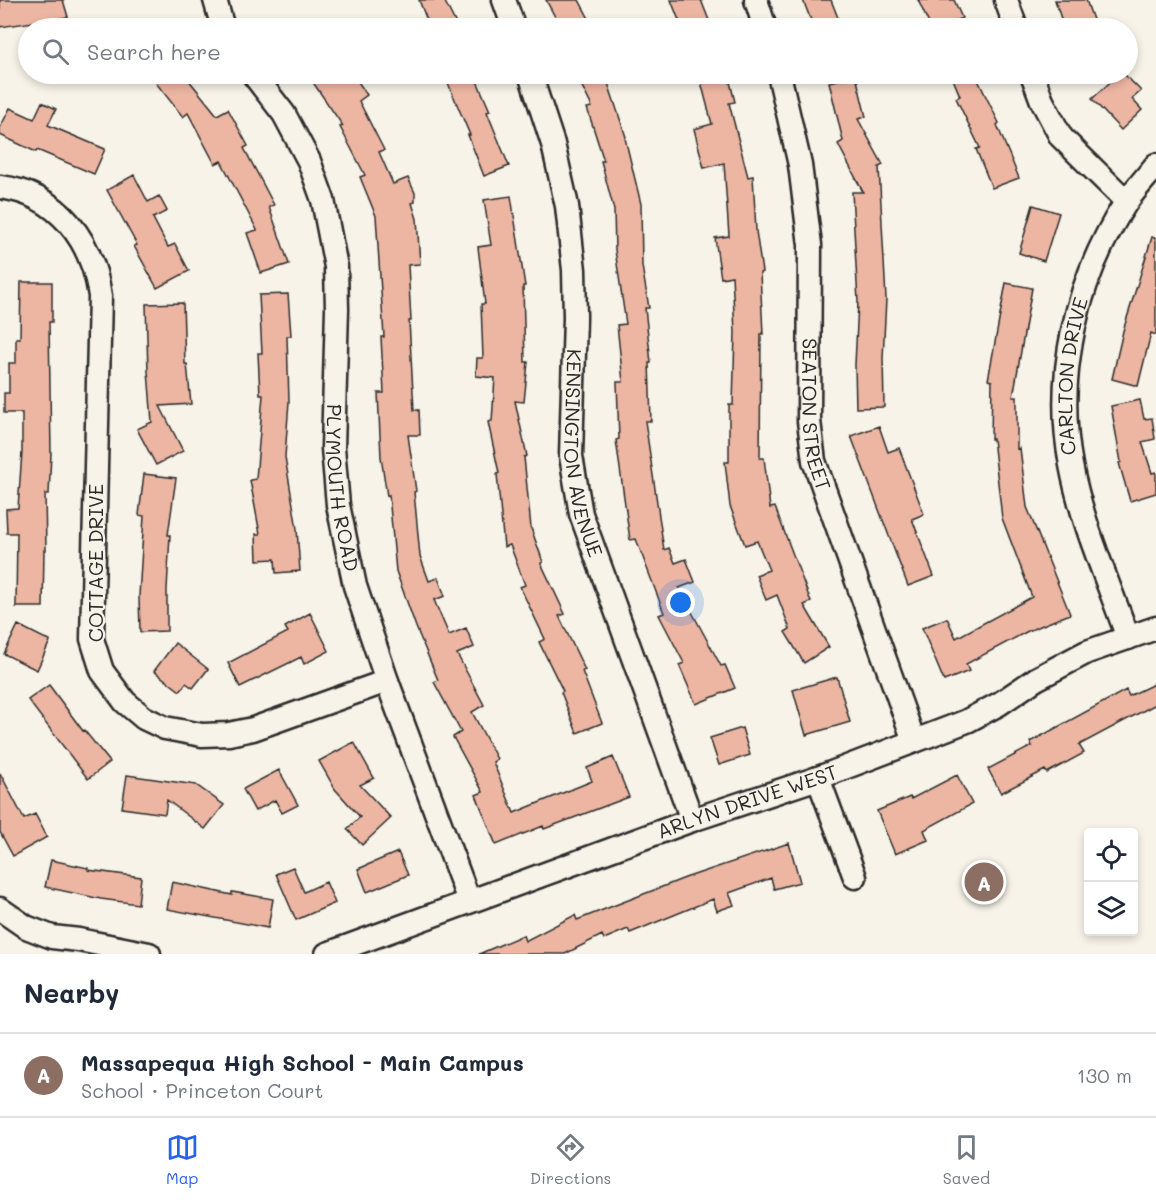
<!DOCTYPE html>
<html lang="en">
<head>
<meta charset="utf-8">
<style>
	body { margin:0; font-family:Mali,sans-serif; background:#f6f6f7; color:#1f2937 }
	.controls { position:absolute; right:18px; bottom:18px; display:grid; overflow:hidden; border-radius:6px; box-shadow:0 3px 9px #0003 }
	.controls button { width:54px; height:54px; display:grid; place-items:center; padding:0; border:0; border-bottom:2px solid #e0e1e3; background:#fff; color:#1f2937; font:30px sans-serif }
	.you { position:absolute; left:681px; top:603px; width:21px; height:21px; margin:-15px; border:4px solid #fff; border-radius:50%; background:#1a73e8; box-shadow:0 0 0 9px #1a73e833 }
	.badge { display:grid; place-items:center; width:39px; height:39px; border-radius:50%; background:#2563eb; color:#fff; font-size:20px; font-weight:700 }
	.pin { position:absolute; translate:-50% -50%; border:3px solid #fff; box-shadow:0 2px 6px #0006 }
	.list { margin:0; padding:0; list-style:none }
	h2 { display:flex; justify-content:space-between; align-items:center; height:78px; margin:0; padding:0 24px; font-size:26px }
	h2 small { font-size:20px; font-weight:400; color:#747a83 }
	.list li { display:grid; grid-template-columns:39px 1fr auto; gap:18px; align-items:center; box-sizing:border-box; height:84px; padding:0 24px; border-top:2px solid #e0e1e3 }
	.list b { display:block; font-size:22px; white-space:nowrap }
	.list p { margin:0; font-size:20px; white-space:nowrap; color:#747a83 }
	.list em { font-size:20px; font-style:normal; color:#747a83 }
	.icon { flex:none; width:33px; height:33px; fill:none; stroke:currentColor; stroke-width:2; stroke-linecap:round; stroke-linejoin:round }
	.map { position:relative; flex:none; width:1156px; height:954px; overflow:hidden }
	.search { position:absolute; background:#fff; box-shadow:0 3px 9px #0003; left:18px; right:18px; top:18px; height:66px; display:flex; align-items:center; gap:15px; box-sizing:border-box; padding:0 21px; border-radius:33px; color:#747a83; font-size:22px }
	.sheet { height:162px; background:#fff }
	nav { display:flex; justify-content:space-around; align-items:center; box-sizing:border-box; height:84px; border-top:2px solid #e0e1e3; background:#fff; font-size:16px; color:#747a83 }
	nav a { display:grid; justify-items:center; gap:3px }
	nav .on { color:#2563eb }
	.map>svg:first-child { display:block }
</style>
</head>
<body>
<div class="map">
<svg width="1156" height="954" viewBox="0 0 1156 954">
	<rect width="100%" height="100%" fill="#f7f3e8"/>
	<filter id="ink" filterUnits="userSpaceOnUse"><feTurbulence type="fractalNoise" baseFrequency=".0167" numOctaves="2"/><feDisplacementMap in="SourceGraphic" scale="12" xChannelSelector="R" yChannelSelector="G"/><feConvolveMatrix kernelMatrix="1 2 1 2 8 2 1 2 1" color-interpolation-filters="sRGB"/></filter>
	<g filter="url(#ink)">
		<!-- building -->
		<path fill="#edb6a3" stroke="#2b2b2b" stroke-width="1.5" d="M0,0H63L68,17L0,27Z
			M419,0H444L458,28H430Z
			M546,0H579L594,28H561Z
			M671,0H701L712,28H682Z
			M803,0H831L842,28H814Z
			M918,0H954L962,18L940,28H931Z
			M1055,0H1086L1096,28H1064Z
			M168,74H184L217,115L228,109L248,146L244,148L274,205L269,207L289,264L261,273L247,233L257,230L221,161L215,164L188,113L183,117L156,83Z
			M323,74H353L367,95L359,101L384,150L379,152L393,184L408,178L415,193V202L412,203L417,219L420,264L408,265L411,321H409L414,410H419L420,435H408L416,491L414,492L420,556L429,581L438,578L445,596L434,600L449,635L466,628L474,647L457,654L484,705L472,712L497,759L493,762L514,813L592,781L587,768L613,757L629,797L544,829L543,826L496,845L476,795L483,792L453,737L461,732L434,682L438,680L416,627L396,571L389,495L387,496L381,457L378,393H384L381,337H384L376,216L360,177L365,175L340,127L343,126L312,81Z
			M471,74H474L490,111L487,112L509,166L484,176L468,135H470L448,83Z
			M576,74H605L626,137L625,138L641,204L642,266L649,308H645L651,363H649L651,421H645L664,550L669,548L675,563L686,559L695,582L679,588L721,666L725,665L735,688L696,704L679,665L684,663L659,615L664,613L636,539L630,540L616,440L619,439L617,382H623L617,325L626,324L615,250L614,210L601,161H604L587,108L592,107Z
			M699,74H728L735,102L729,103L748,177L753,176L756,231L762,272L760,273L763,334H761L760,458H764L770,508L775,507L811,602L804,605L829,647L804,663L785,632L790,629L777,595L766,600L756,575L769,570L757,541L745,545L730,506L725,462H729V405H733L735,332L732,276L721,278L715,238L729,236L724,163L704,168L694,129L712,124Z
			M951,74H975L999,123L997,125L1019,178L992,188L976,149L980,148L956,98L960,96Z
			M1119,74H1124L1141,91L1132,99L1142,110L1121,130L1092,99Z
			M856,76L866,117L858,119L883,165L879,167L886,299L883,358L884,407L856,408L855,365L858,302L852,192H863L838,144L843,141L829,82Z
			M42,102L56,109L48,125L105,149L94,174L37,150L36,152L0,135V128L10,108L34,119Z
			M134,175L148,202L159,196L167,211L153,218L168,247L175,244L189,271L157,288L134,246L137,245L107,190Z
			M511,196L525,286H523L525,362H528L524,402L515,401L527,456L524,457L531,528L543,562L541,563L565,614L559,616L585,670L582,671L602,723L577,733L561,692L563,691L539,642L545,639L520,587L525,585L510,545L504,547L497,474L499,473L488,422L492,421L495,378L476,376L477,358H483L481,304H485L478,247L491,245L484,200Z
			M1033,205L1059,213L1044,261L1019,253Z
			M1152,237L1156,238V335L1151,333L1138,386L1112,379L1123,331Z
			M21,282H52V322H49L51,454L49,494H45L46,550H44L43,607H16L17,533H7L6,509L18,508L22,452V413H4V393H9V363H16V338H20Z
			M1006,283L1032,288L1013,397H1017V449L1020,448L1027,507L1070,614L1028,631L966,664L969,671L944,681L922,628L947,618L956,638L1032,597L1002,518L993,439H991L992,381L988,380Z
			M288,294L291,336H287L289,401L285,457L297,529L300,571L276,573L275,559L257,560L256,534H260L250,480L256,479L263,395H260L258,353H262L259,295Z
			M183,303L185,364H187L191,404L160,406L183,451L156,465L137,429L152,422L148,371L146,304Z
			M1140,400L1144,419L1152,418L1155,439L1142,442L1152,473L1156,472V493L1130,501L1119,463L1121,462L1111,406Z
			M879,426L888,452L899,448L924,514L912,519L934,576L908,586L851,436Z
			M144,474L176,478L168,535H170L167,589V631L140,632L139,596L144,516L139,515Z
			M310,613L329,651L304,664L301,657L240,687L228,663L288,632L285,627Z
			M18,625L50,641L37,670L4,654Z
			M175,643L208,669L193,688L186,683L180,691L154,671Z
			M837,677L850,722L806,735L793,690Z
			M1156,683V704L1079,745L1084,753L1047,773L1045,770L1001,793L988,769L1032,746L1030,742L1126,690L1129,696Z
			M49,685L83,731L84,730L110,762L88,779L28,700Z
			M742,728L750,755L719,765L710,738Z
			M354,742L374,778L360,785L391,818L362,845L347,829L360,817L335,789L319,761Z
			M279,770L298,805L282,813L275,800L255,811L243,789Z
			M0,773L24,819L35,814L47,837L13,856L0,832Z
			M127,775L196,785L224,805L205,829L167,800L165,814L122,808Z
			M957,775L972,804L924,830L928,840L895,854L877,811L910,797L911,799Z
			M789,843L800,882L774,889L771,878L729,893L734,905L717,911L713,899L630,933L628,929L604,939L602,935L565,954H479L523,935L525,941L575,915L577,920L685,878Z
			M398,852L408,875L367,892L358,869Z
			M51,860L88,868V870L141,877L138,904L101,899L45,887Z
			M293,867L304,892L326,882L335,903L296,920L276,874Z
			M172,882L232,895V892L273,899L268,928L167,909Z"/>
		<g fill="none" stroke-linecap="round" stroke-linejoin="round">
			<defs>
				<g id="minor">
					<path d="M215,0L223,28"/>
					<path d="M504,0L514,28"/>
					<path d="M756,0L765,28"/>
					<path d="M1006,0L1016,28"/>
					<path id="s1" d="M253,74L284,114L309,161L323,200L336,267L337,309L333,448L338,505L355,586L387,681L469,901"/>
					<path id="s2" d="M530,74L553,144L567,206L574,270L575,317L571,456L581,514L692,820"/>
					<path id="s3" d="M779,74L800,165L810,245L809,421L814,461L914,741"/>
					<path d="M1032,74L1042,101L1061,137L1126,201"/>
					<path d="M0,187C58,194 92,240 100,296L92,639L102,671L125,702L144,718L165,728L202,735L229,734L253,729L387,681"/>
					<path id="s4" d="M1128,638C1108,581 1082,524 1071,465C1054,376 1076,280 1125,204C1134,190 1146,178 1156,165"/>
					<path d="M818,778L855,877"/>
					<path d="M0,909L26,927L52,937L79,940L149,954"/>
					<path id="s5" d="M327,954L692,820L818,778L967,721L999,704L1036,679L1087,652L1156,628"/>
				</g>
			</defs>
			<!-- minor casing -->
			<use href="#minor" stroke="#2b2b2b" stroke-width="27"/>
			<!-- minor -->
			<use href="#minor" stroke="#f7f3e8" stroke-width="22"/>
		</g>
	</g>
	<g text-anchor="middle" stroke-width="4.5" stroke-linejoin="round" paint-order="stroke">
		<!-- street labels -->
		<g font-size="20" fill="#2b2b2b" stroke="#f7f3e8">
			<text dy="7" stroke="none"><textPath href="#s4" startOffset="272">CARLTON DRIVE</textPath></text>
			<text dy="7" stroke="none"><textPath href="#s3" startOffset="344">SEATON STREET</textPath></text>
			<text dy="7" stroke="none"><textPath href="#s2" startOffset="386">KENSINGTON AVENUE</textPath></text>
			<text dy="7" stroke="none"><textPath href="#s1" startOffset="435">PLYMOUTH ROAD</textPath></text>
			<text transform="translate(96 563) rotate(-90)" y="7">COTTAGE DRIVE</text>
			<text dy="7" stroke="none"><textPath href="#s5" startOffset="447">ARLYN DRIVE WEST</textPath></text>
		</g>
	</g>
</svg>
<div class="controls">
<button><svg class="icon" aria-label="locate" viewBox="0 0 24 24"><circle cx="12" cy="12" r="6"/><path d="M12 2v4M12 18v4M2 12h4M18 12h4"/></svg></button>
<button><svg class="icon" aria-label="layers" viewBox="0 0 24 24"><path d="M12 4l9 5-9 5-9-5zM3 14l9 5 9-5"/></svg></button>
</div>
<div class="you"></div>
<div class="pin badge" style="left:984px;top:882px;background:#8d6e63">A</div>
<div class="search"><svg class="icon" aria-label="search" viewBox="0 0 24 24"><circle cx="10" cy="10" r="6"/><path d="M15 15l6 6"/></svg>Search here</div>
</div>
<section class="sheet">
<h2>Nearby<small></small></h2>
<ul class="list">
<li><span class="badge" style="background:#8d6e63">A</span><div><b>Massapequa High School - Main Campus</b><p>School · Princeton Court</p></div><em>130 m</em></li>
</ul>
</section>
<nav>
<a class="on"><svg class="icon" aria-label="map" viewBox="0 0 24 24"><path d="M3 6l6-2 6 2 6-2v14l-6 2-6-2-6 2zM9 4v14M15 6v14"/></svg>Map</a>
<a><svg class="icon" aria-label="directions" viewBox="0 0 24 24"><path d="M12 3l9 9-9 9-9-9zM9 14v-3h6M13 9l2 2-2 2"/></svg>Directions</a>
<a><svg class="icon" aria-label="saved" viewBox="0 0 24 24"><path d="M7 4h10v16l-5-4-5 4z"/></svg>Saved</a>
</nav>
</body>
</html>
